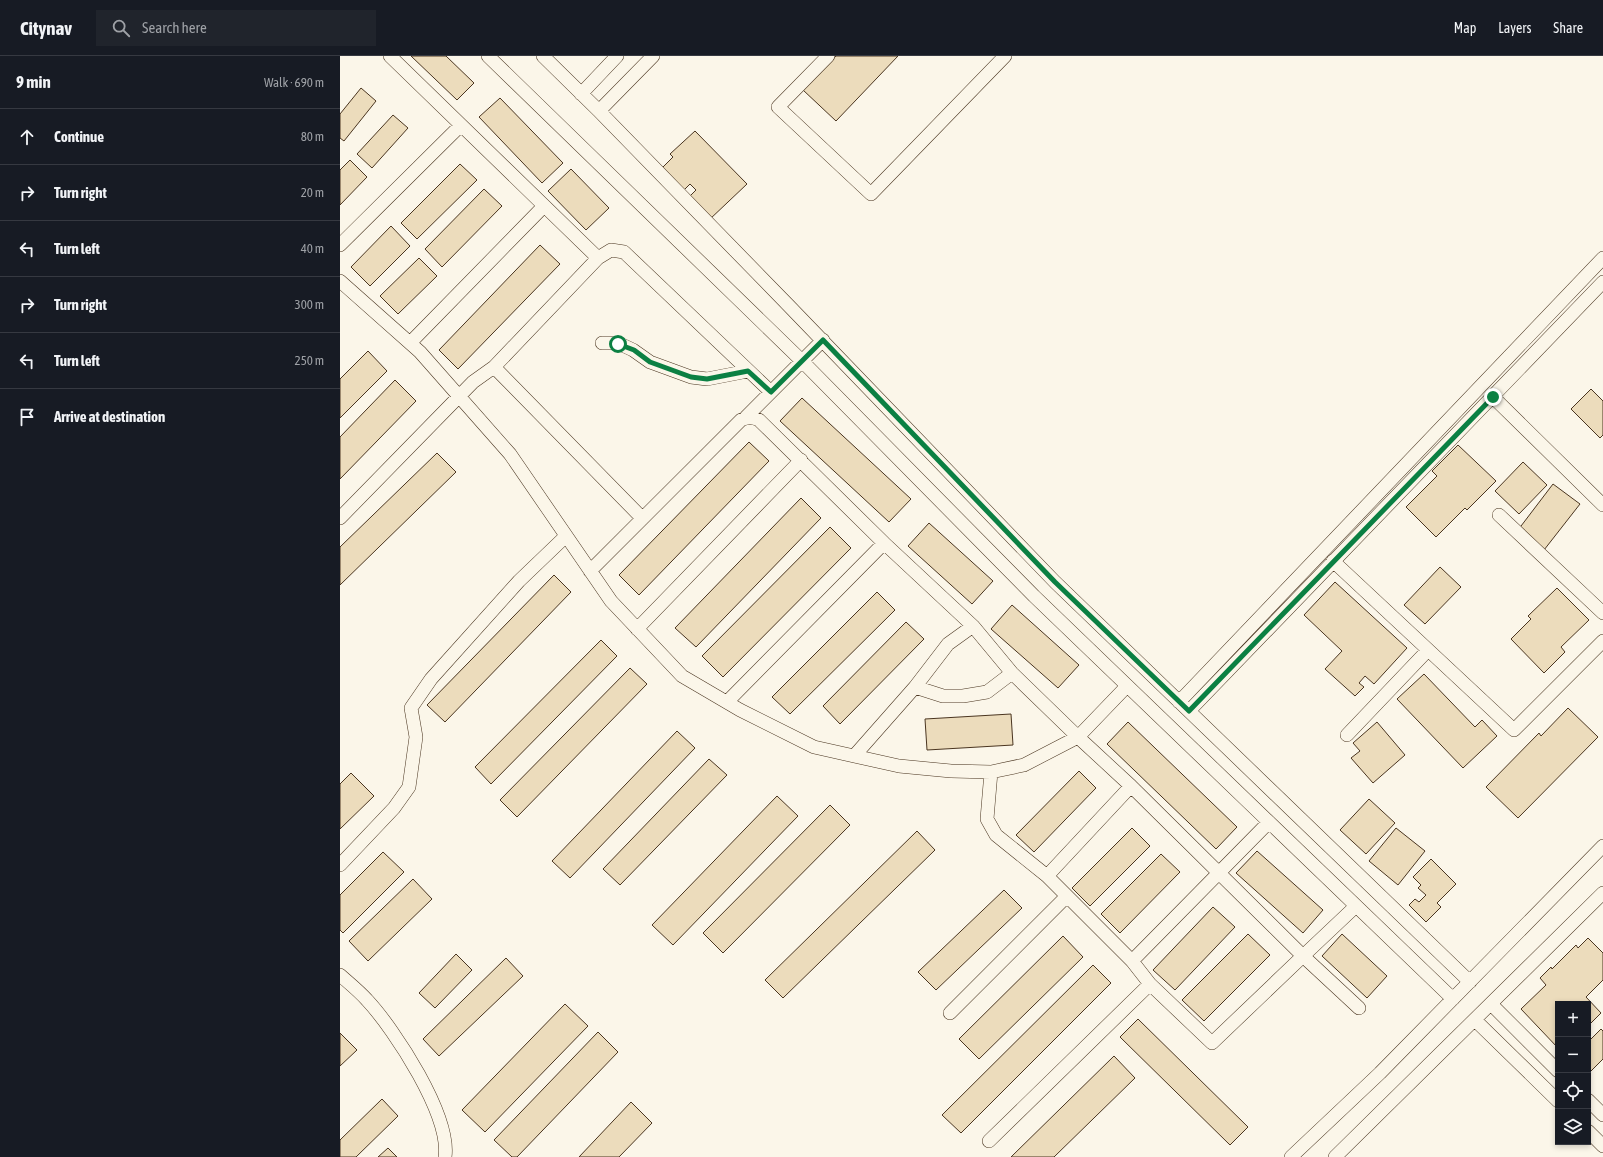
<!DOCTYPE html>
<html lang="en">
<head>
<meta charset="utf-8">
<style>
	body { margin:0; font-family:"Asap Condensed",sans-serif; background:#20242c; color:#f1f3f6 }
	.controls { position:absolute; right:12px; bottom:12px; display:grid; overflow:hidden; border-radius:0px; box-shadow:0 2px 6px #0003 }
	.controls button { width:36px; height:36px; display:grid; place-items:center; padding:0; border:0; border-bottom:1px solid #363941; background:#171b24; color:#f1f3f6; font:20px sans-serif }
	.stop { position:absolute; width:12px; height:12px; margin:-9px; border:3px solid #0b8043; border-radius:50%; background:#fff }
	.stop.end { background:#0b8043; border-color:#fff; box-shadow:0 1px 4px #0008 }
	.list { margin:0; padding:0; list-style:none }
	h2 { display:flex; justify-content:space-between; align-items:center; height:52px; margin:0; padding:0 16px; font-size:17px }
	h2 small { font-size:13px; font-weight:400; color:#9ea1a6 }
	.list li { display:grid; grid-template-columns:26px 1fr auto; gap:12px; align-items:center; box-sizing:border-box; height:56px; padding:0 16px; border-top:1px solid #363941 }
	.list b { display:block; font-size:15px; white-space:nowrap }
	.list em { font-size:13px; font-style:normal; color:#9ea1a6 }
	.icon { flex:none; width:22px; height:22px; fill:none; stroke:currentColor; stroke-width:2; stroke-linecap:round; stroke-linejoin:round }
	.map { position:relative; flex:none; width:1263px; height:1101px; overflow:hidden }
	header { display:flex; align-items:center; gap:24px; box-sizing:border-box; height:56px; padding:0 20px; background:#171b24; border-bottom:1px solid #363941 }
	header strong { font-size:19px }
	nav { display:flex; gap:22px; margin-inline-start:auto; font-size:14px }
	.search { width:280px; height:36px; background:#20242c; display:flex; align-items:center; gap:10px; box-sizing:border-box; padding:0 14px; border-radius:0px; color:#9ea1a6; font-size:15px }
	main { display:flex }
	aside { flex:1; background:#171b24 }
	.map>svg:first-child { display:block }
</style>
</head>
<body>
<header>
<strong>Citynav</strong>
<div class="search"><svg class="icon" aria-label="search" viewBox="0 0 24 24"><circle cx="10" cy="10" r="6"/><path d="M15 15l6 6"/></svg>Search here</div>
<nav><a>Map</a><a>Layers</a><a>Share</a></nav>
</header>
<main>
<aside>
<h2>9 min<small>Walk · 690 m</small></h2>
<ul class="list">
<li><svg class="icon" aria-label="ahead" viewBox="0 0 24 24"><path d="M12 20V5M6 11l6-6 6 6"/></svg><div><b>Continue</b></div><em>80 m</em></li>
<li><svg class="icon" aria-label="right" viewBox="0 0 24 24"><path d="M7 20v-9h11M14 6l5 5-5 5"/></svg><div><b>Turn right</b></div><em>20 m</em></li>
<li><svg class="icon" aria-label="left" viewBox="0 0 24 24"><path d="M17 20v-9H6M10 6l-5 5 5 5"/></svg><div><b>Turn left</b></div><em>40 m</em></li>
<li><svg class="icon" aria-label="right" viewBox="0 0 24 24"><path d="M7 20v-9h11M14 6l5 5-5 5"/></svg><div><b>Turn right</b></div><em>300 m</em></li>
<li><svg class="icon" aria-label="left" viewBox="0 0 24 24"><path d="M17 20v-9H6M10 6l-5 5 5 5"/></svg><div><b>Turn left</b></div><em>250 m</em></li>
<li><svg class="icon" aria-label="arrive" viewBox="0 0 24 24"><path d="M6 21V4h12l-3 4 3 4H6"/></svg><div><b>Arrive at destination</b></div></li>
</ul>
</aside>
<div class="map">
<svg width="1263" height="1101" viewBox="0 0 1263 1101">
	<rect width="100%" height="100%" fill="#fbf6e9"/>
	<!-- building -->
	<path fill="#ecdcbc" stroke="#4a3520" d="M71,0H106L134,27L117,44Z
		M496,0H558L496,65L463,34Z
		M21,32L36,45L4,85L0,82V58Z
		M160,42L223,107L202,127L139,61Z
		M53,59L68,72L32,112L17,98Z
		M355,75L407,128L369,164L348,142L356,134L350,128L342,136L321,113L333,101L330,98Z
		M10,104L27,121L0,149V114Z
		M120,108L137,124L77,183L61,167Z
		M231,113L269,152L246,174L208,135Z
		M144,133L162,150L102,211L85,193Z
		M51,170L70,190L30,230L11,211Z
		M200,189L220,208L118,313L99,294Z
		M79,202L97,220L58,258L40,240Z
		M28,295L47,315L0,362V323Z
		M55,324L76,345L0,423V381Z
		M1251,333L1263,345V379L1260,382L1231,353Z
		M462,342L571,443L549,466L440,365Z
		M409,386L429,405L299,539L279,519Z
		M1118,389L1156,425L1127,454L1125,452L1096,481L1066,451L1097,420L1092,415Z
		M97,397L116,416L0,529V491Z
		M1183,406L1207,429L1179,458L1155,435Z
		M1213,428L1240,448L1204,494L1178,474Z
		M461,442L481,462L356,591L335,572Z
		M589,467L653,525L632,548L568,490Z
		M490,471L511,492L383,621L362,600Z
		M1100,511L1121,531L1085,568L1064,549Z
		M214,519L231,536L105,666L87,649Z
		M995,526L1067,592L1034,628L1025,620L1019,627L1024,631L1015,640L985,613L1002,595L964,559Z
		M1217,532L1249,564L1221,591L1225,596L1204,617L1171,583L1191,563L1188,560Z
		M537,536L555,554L450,658L432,641Z
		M672,549L739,609L718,632L651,573Z
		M566,566L584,583L500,668L483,650Z
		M261,584L277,600L151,728L135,711Z
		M290,612L307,628L177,761L160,744Z
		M1084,618L1135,671L1142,664L1157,680L1123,712L1057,643Z
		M1228,652L1258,681L1178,762L1146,731L1199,677L1201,680Z
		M671,658L673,689L587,694L585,663Z
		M788,666L897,771L876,793L767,688Z
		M1037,666L1065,699L1033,727L1011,702L1020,695L1013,687Z
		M337,675L355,692L230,822L212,805Z
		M369,703L387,719L280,829L263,813Z
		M739,715L756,732L694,796L676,779Z
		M11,717L34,740L0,773V728Z
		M437,740L458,760L333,889L312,869Z
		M1029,743L1055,767L1026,798L1000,774Z
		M490,749L510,769L383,897L363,877Z
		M792,772L810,790L750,850L732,832Z
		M1056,772L1085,795L1058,829L1029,805Z
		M577,775L595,794L443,942L425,924Z
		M917,795L983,854L963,877L896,817Z
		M43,796L64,816L3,877L0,874V839Z
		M821,798L840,816L780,877L761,858Z
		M1091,803L1116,828L1097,847L1101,851L1086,866L1069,849L1075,843L1079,846L1086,839L1078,832L1081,829L1073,821Z
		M73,823L92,843L28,905L9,885Z
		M664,834L682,852L596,934L578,916Z
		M873,851L895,871L835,934L813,914Z
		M908,878L930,899L864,965L842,944Z
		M1002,878L1047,920L1027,942L982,900Z
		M723,880L743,901L639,1003L619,983Z
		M1248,882L1263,897V924L1246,941L1261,957L1248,970V948H1218V992L1181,953L1206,929L1200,922L1211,911L1212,913L1236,889L1238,892Z
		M116,898L132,914L95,952L79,937Z
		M166,902L183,920L99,1000L83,983Z
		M753,909L771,927L621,1077L602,1059Z
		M225,948L248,970L145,1076L122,1054Z
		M798,963L908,1071L890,1089L780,981Z
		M1261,973L1263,975V1003L1249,1017L1248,986Z
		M258,976L278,996L177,1101H172L154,1084Z
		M0,977L17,994L0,1010Z
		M774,1000L795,1022L714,1101H671Z
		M42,1043L58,1060L16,1101H0V1084Z
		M291,1046L312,1067L279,1101H239Z
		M48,1092L57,1101H38Z"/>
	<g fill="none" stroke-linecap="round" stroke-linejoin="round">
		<defs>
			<path id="minor" d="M50,0L258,202
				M148,0L462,305L694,540L1113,943
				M203,0L259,55L451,252L715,526L1130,926
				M488,0L438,51L531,138L665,0
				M241,38L277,0
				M259,55L313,0
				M0,189L121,69
				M0,225L80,296L170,398L271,545L342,620L400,654L474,691L559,710L611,715L651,716L684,709L738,681L791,730L963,900L872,987L810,928L649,1085
				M70,287L204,150
				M262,287H278L293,294L310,306L351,321L367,323L408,315
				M154,311L258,202L271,194L284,196L431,336
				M1153,341L1263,449
				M406,361L483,284
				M1159,459L1263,557
				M0,462L133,326L154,311L302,462
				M993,505L1174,674L1263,585
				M250,515L401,364C407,361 413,361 419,364L544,487L633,570L672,617L738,681L787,630
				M297,573L461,404
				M575,631L608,588L633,570
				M387,646L544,487
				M839,646L1263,202
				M849,655L1263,226
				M1007,679L1088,594
				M515,699L575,631L603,640H623L647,636L672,617
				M651,716L647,763L656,779L707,820
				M791,730L707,820L792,905L810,928
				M0,809L54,752L69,731L76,681L71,652L91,623L179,525L226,480
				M1016,850L963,900L1019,952
				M792,905L929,766
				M0,919C9,927 19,935 27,944C55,974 111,1060 105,1101
				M1151,948L1218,1015
				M610,957L727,840
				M1135,964L1218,1045
				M1248,1044L1263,1059
				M1248,1075L1263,1090
				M951,1101L1040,1017L1263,790
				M995,1101L1263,837"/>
		</defs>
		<!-- minor casing -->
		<use href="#minor" stroke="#4a3520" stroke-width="14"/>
		<!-- minor -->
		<use href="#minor" stroke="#fbf6e9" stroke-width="13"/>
	</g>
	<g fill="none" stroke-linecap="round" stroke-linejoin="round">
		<!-- route -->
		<path stroke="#0b8043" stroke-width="5" d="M278,288L294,294L310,306L351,321L367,323L408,315L431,336L483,284L715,526L849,655L1153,341"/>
	</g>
</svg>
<div class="controls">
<button>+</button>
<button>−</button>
<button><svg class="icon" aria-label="locate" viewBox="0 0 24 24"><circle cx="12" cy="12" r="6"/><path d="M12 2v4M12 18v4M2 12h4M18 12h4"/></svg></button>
<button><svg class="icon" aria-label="layers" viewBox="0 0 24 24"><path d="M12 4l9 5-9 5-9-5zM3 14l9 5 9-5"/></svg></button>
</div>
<div class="stop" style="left:278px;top:288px"></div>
<div class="stop end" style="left:1153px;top:341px"></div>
</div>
</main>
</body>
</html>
